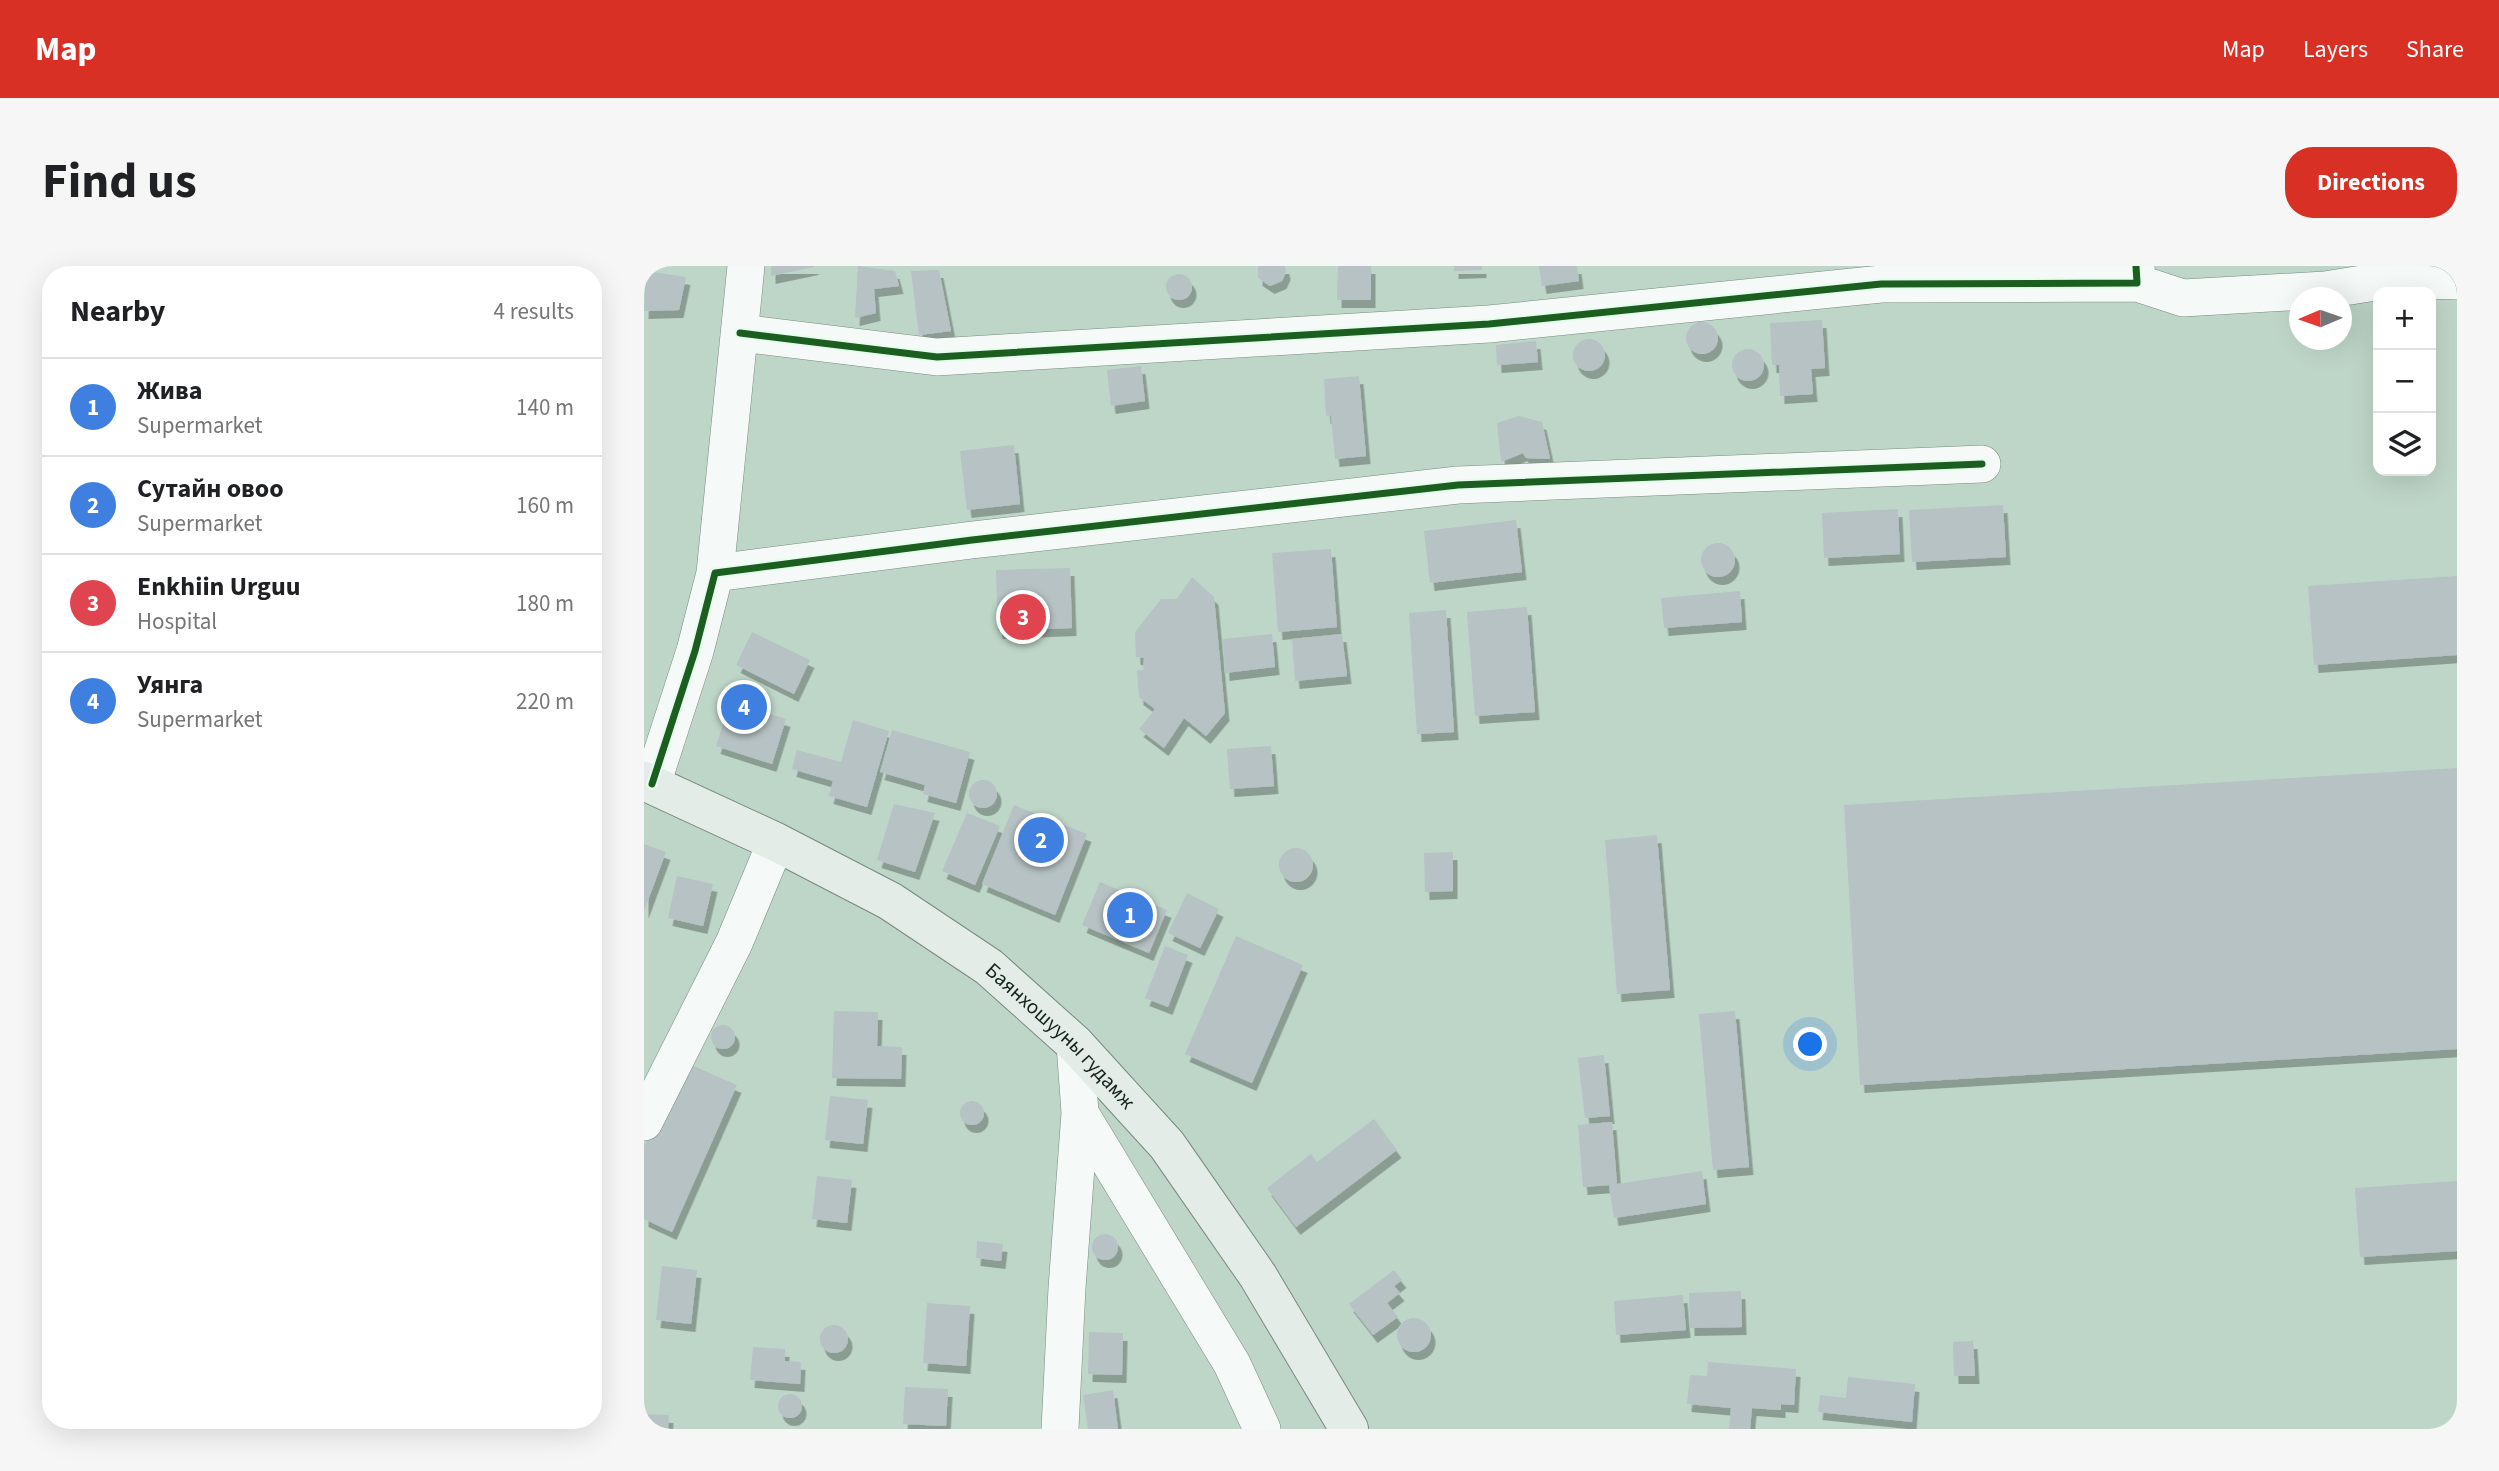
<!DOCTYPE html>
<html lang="en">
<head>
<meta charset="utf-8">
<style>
	body { margin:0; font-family:"Source Sans 3",sans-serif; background:#f6f6f6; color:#202124 }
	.controls { position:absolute; right:21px; top:21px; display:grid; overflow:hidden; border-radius:14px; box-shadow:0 7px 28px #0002 }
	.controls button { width:63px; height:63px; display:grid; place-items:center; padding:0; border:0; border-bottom:2px solid #e0e0e0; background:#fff; color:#202124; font:35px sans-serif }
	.compass { position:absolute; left:1645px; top:21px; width:63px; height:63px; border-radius:50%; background:#fff; box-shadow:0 7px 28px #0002; rotate:268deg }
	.you { position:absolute; left:1167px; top:779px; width:24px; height:24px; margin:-18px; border:5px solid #fff; border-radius:50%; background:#1a73e8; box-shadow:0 0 0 10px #1a73e833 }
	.badge { display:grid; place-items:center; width:46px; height:46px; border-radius:50%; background:#d93025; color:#fff; font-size:23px; font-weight:700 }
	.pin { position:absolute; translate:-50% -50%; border:4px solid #fff; box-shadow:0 2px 7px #0006 }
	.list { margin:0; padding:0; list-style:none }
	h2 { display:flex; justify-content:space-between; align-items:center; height:91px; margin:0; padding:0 28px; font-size:30px }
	h2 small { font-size:23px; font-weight:400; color:#757577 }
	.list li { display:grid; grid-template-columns:46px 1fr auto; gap:21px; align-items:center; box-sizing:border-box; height:98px; padding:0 28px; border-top:2px solid #e0e0e0 }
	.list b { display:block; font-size:26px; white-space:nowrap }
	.list p { margin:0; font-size:23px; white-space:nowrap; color:#757577 }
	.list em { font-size:23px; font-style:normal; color:#757577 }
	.icon { flex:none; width:38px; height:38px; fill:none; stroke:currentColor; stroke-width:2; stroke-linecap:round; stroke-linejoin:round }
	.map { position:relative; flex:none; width:1813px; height:1163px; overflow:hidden; border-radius:28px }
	header { display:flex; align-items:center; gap:42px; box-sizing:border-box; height:98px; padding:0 35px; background:#d93025; color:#fff }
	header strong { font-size:33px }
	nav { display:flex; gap:38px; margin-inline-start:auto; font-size:24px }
	.intro { display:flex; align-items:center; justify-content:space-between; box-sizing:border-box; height:168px; padding:0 42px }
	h1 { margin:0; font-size:49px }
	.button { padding:18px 32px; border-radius:28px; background:#d93025; color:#fff; font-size:24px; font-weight:700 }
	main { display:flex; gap:42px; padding:0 42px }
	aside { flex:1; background:#fff; border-radius:28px; box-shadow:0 7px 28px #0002 }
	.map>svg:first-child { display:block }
</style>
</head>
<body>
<header>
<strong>Map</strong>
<nav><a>Map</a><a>Layers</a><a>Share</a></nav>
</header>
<div class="intro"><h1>Find us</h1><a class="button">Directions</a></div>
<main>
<aside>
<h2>Nearby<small>4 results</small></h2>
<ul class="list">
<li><span class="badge" style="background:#3f7fe0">1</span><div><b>Жива</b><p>Supermarket</p></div><em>140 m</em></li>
<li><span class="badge" style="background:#3f7fe0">2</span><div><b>Сутайн овоо</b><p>Supermarket</p></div><em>160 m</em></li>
<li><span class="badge" style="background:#e0444e">3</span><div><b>Enkhiin Urguu</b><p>Hospital</p></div><em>180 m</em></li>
<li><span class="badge" style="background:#3f7fe0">4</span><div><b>Уянга</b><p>Supermarket</p></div><em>220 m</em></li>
</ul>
</aside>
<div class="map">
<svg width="1813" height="1163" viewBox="0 0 1813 1163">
	<defs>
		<filter id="shadow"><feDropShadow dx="4.5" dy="8" stdDeviation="0" flood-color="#0004"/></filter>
	</defs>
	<rect width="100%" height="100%" fill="#bed6c8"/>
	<!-- building -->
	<path fill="#b6c2c4" filter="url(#shadow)" d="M127,0H170V1L127,10Z
		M214,0L251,5L255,20L230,23L232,47L211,52Z
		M614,0H641L642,6L638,15L626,20L614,12Z
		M694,0H727V34H693Z
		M810,0H838V4L810,5Z
		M895,0H933L935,15L898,20Z
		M295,4L307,65L275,69L267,5Z
		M2,5L42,11L35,44L0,45Z
		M522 21a13 13 0 1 1 26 0a13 13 0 1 1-26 0Z
		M1178,54L1181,102L1167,103L1169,128L1136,130L1135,99H1128L1126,57Z
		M1042 72a16 16 0 1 1 32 0a16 16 0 1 1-32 0Z
		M929 89a16 16 0 1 1 32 0a16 16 0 1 1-32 0Z
		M892,75L894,96L853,99L852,79Z
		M1088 99a16 16 0 1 1 32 0a16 16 0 1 1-32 0Z
		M497,100L501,135L467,140L463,104Z
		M715,110L722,190L691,193L687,149L682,150L680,113Z
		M875,150L898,156L906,193L882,192L879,187L857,196L853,157Z
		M370,179L376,238L323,244L316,185Z
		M1359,239L1362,291L1268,296L1265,244Z
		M1254,243L1256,288L1180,292L1178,247Z
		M872,254L878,306L786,317L780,265Z
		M1057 294a17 17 0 1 1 34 0a17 17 0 1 1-34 0Z
		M687,283L693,361L634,366L628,287Z
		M426,302L428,362L354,365L352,304Z
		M1813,310V389L1670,399L1664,320Z
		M548,311L570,331L581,447L562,470L540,452L520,482L495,463L511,443L495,431L493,404H499L500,392L492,391L491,366L517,333H533Z
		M1096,325L1098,356L1020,362L1017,332Z
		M883,341L891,446L831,450L823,346Z
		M802,344L810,466L773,468L765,347Z
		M108,366L166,394L150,428L92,399Z
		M628,368L631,401L581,407L579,373Z
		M698,368L703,410L651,415L648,373Z
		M86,436L142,453L128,498L72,480Z
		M209,454L245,465L223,541L185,530L189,515L148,503L153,484L197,496Z
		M248,464L326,486L312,537L279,528L281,519L236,506Z
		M627,480L630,520L586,523L583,483Z
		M1813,502V783L1216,819L1200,539Z
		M325 528a14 14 0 1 1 28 0a14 14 0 1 1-28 0Z
		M250,538L291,547L271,606L233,594Z
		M370,539L443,568L411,649L338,618Z
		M323,547L356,560L331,619L298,605Z
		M1013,569L1026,724L973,728L961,574Z
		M0,578L22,586L0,645Z
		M635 599a17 17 0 1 1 34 0a17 17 0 1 1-34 0Z
		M809,586V625L781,626L780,587Z
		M33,610L69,618L59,660L24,652Z
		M456,616L523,644L505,687L438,659Z
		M543,627L575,643L556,682L524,667Z
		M592,670L659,699L608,817L541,788Z
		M521,680L544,689L524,741L501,732Z
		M190,745L234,746L233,780L258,781L257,813L188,812Z
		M1091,745L1105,901L1069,904L1055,748Z
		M67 771a12 12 0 1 1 24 0a12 12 0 1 1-24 0Z
		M960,789L966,850L941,852L934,792Z
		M38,795L93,819L28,966L0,953V880Z
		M186,830L224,834L219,878L181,874Z
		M316 847a12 12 0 1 1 24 0a12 12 0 1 1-24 0Z
		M730,853L753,884L652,961L623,922L667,888L673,896Z
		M968,856L973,918L1058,905L1062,938L970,952L965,919L939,921L934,859Z
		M173,910L208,914L203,957L168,953Z
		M1813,915V985L1716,991L1711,922Z
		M448 981a13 13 0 1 1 26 0a13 13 0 1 1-26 0Z
		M333,975L359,978L357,995L332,992Z
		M18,1000L53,1004L47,1058L12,1054Z
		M750,1004L758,1014L750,1020L756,1027L743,1037L754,1051L729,1069L705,1038Z
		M1097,1025L1098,1061L1046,1062L1045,1027Z
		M1039,1029L1042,1064L972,1069L970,1035Z
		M283,1037L326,1040L322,1100L279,1097Z
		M753 1069a17 17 0 1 1 34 0a17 17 0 1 1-34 0Z
		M176 1073a14 14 0 1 1 28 0a14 14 0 1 1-28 0Z
		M445,1066L479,1067L478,1109L444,1108Z
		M1329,1075L1331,1110H1310L1309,1076Z
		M109,1081L141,1083V1095L157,1096L156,1118L106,1114Z
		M1064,1096L1152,1103L1150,1139L1137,1138V1144L1108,1142L1106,1163H1085L1087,1142L1043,1138L1046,1109L1063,1110Z
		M1204,1111L1271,1118L1268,1156L1174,1146L1176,1129L1202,1132Z
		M261,1121L304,1123L302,1160L259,1158Z
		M469,1124L474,1163H444L439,1129Z
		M134 1140a12 12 0 1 1 24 0a12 12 0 1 1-24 0Z
		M0,1148L25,1149L24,1163H0Z"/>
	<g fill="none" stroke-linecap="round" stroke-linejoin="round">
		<defs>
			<path id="street" d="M1493,17L1539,32L1681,24L1750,13L1813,15
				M96,67L293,91L845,58L1237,18L1493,17L1492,0
				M71,307L102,0
				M8,518L51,385L71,307L328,274L814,219L1338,198
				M431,778L436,847L588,1098L618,1163
				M0,856L90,677L132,576
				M416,1163L423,1022L436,847"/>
			<g id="secondary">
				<path id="s1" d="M0,515L132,576L246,635L345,701L431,778L523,879L614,1010L705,1163"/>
			</g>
		</defs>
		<!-- street casing -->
		<use href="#street" stroke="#788a80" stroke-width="38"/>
		<!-- secondary casing -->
		<use href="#secondary" stroke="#788a80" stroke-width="40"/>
		<!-- street -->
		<use href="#street" stroke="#f5f9f7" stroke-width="37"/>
		<!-- secondary -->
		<use href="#secondary" stroke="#e4ece8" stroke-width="38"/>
		<defs>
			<path id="cycleway" d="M96,67L293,91L845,58L1237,18L1493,17L1492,0
				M8,518L51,385L71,307L328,274L814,219L1338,198"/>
		</defs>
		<!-- cycleway casing -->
		<use href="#cycleway" stroke="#e5fcee" stroke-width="11"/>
		<!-- cycleway -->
		<use href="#cycleway" stroke="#1b5e20" stroke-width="7"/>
	</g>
	<g text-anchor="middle" stroke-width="5" stroke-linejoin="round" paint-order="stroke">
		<!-- street labels -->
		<g font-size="21" fill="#13251b" stroke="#e5fcee">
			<text dy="7" stroke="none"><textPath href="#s1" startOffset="492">Баянхошууны гудамж</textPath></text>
		</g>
	</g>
</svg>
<div class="controls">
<button>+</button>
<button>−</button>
<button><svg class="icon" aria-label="layers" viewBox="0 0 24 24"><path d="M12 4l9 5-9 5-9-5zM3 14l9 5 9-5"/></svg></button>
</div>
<svg class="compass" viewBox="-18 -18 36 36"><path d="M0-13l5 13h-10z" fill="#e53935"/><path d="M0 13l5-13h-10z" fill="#757577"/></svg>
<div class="you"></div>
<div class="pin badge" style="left:486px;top:649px;background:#3f7fe0">1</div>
<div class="pin badge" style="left:397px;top:574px;background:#3f7fe0">2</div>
<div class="pin badge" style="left:379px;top:351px;background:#e0444e">3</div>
<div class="pin badge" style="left:100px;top:441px;background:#3f7fe0">4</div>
</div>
</main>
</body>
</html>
